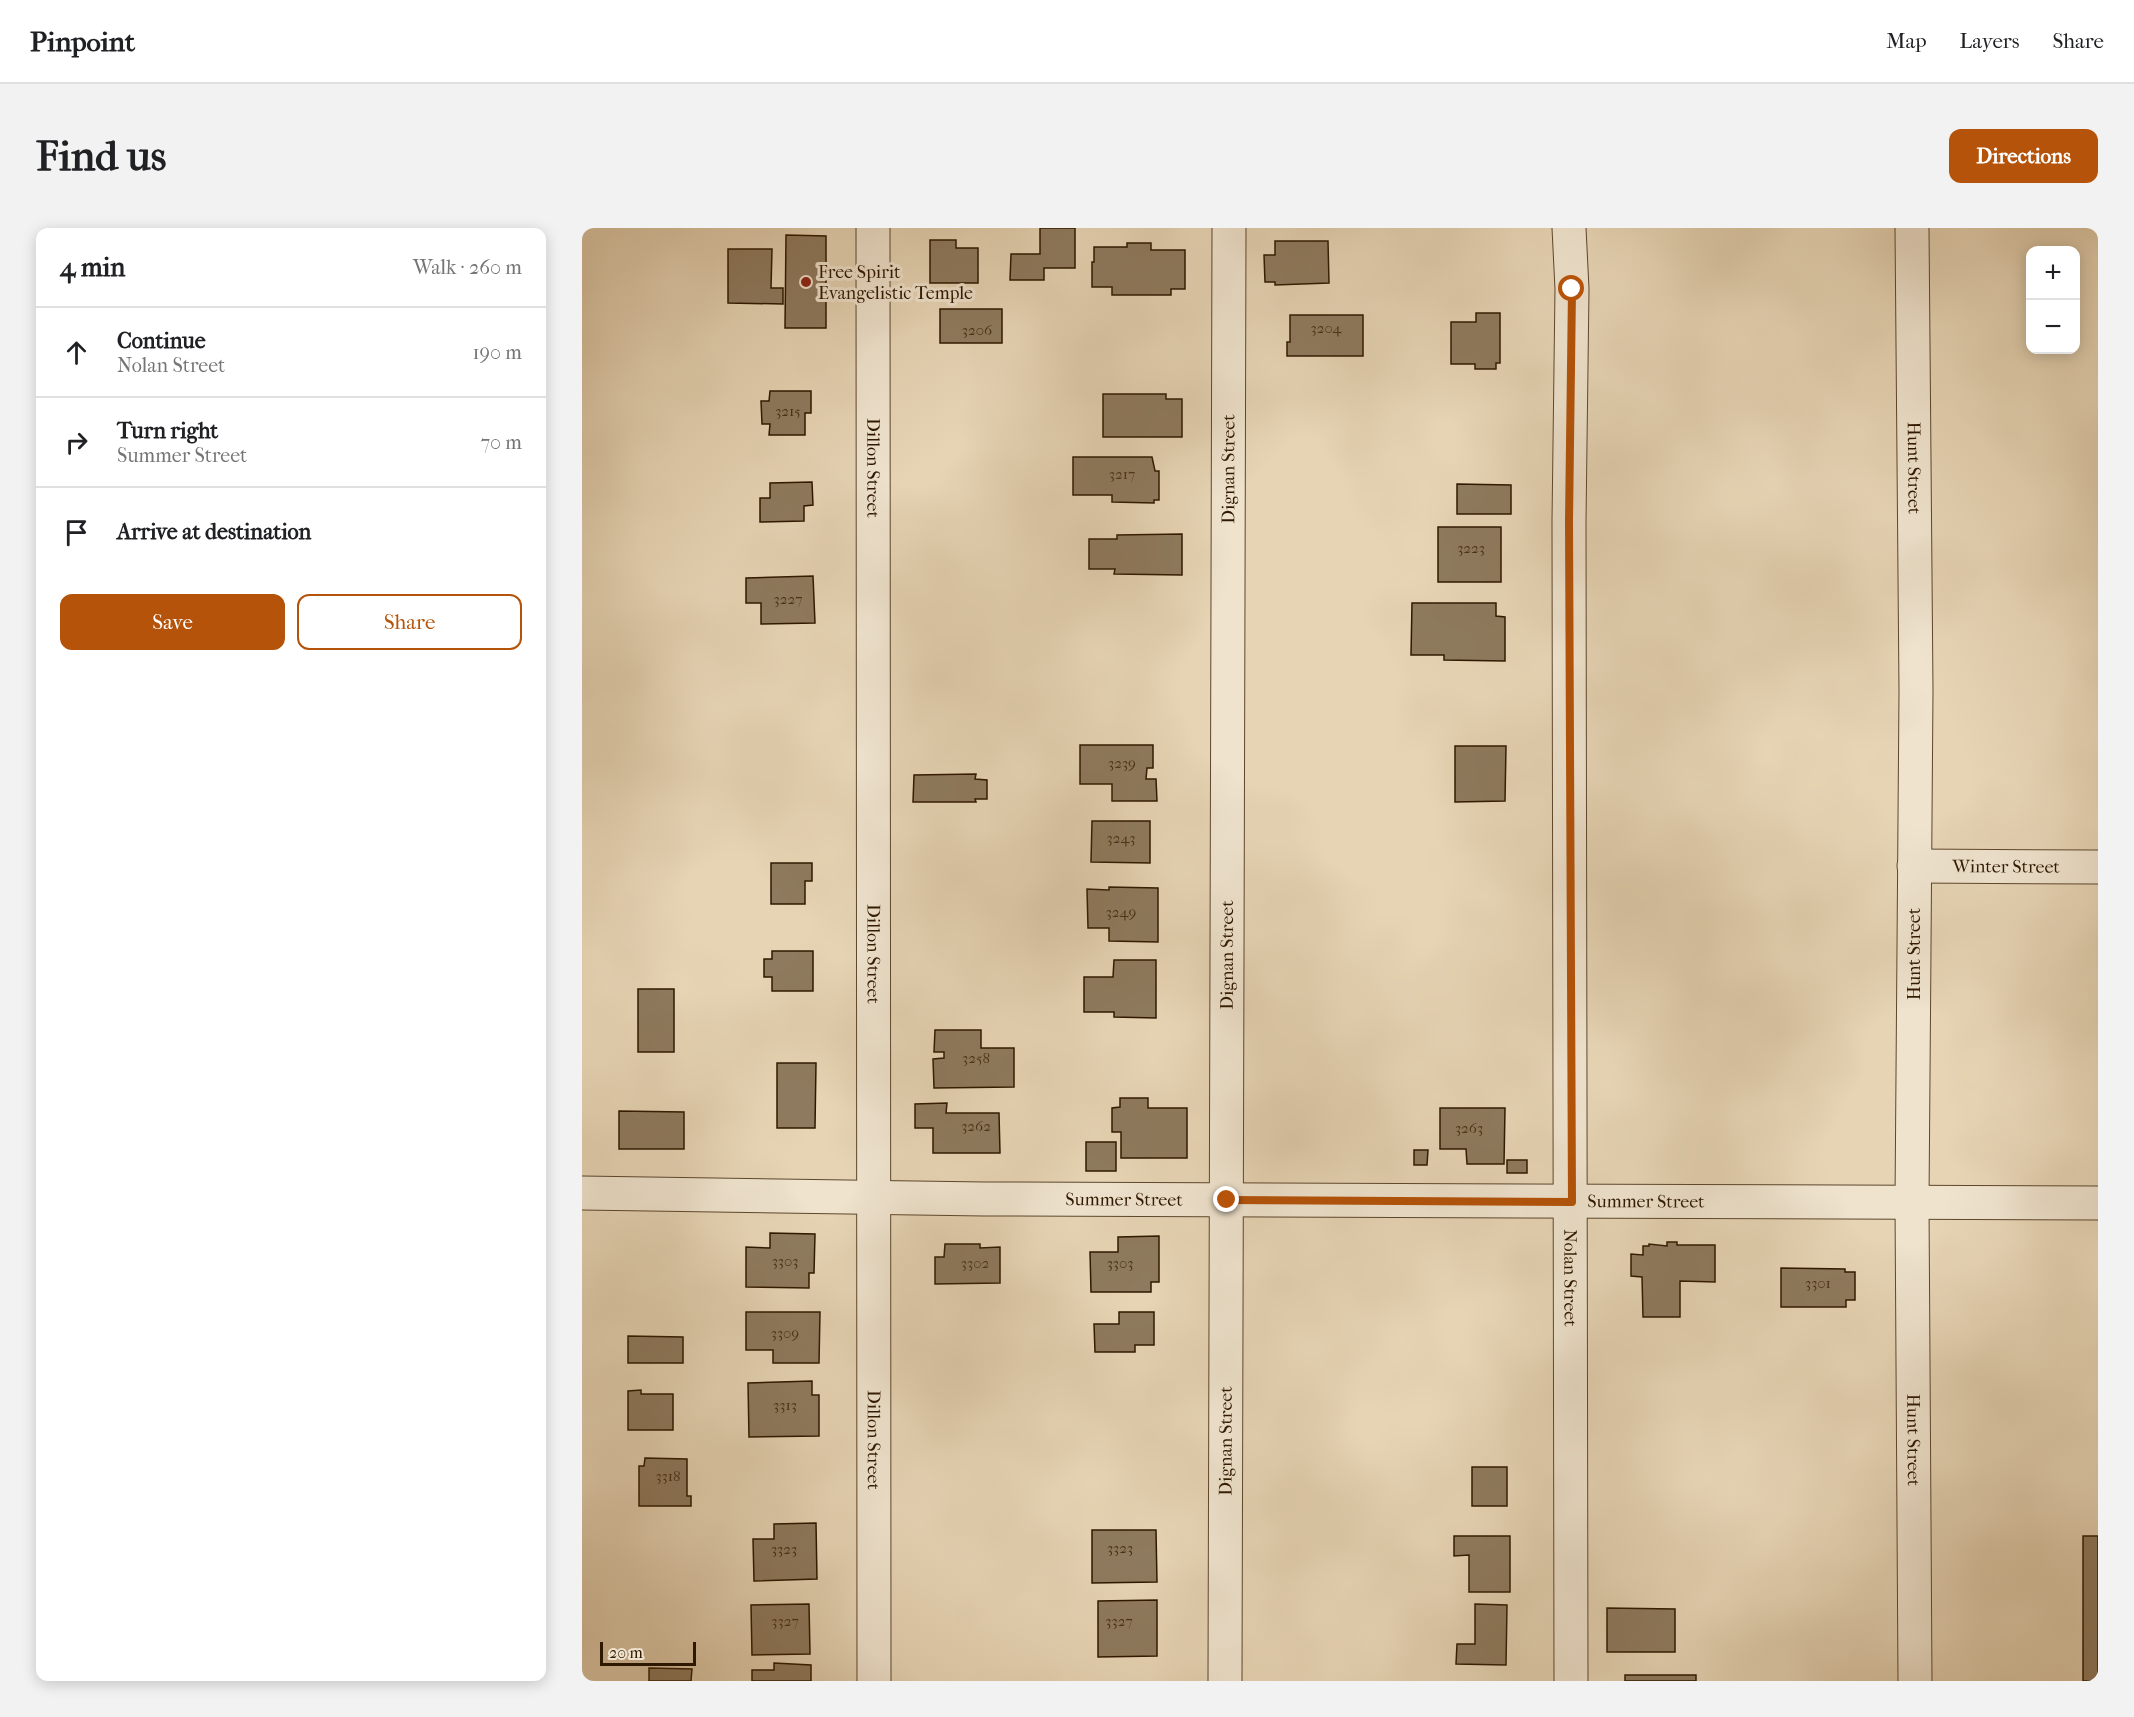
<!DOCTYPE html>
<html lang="en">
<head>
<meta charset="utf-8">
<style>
	body { margin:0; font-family:"IM FELL French Canon",serif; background:#f2f2f2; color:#202124 }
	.controls { position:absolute; right:18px; top:18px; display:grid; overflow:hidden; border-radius:12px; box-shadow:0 3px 15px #0003 }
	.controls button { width:54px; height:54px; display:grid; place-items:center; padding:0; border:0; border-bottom:2px solid #e0e0e0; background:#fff; color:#202124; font:30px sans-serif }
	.scale { position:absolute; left:18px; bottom:15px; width:96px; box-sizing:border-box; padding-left:6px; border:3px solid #2f1800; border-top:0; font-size:16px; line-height:21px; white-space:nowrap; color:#2f1800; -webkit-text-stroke:4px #efe3ce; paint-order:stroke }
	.stop { position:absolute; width:18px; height:18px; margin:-14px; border:4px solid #b45309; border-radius:50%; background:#fff }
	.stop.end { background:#b45309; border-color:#fff; box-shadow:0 2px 6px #0008 }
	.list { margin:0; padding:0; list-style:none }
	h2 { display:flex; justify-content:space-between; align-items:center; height:78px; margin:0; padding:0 24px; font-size:26px }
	h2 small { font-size:20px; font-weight:400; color:#757577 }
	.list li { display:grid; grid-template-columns:39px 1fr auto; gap:18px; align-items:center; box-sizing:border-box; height:90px; padding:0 24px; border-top:2px solid #e0e0e0 }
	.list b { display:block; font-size:22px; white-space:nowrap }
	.list p { margin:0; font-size:20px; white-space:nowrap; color:#757577 }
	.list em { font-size:20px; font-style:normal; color:#757577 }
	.actions { display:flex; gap:12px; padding:18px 24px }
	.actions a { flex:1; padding:14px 0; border:2px solid #b45309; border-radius:12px; text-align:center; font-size:21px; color:#b45309 }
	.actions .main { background:#b45309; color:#fff }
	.icon { flex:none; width:33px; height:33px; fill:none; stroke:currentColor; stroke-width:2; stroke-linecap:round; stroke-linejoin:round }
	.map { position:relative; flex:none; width:1516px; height:1453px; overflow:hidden; border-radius:12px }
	header { display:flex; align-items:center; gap:36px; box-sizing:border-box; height:84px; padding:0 30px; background:#fff; border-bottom:2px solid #e0e0e0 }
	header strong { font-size:28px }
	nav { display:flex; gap:33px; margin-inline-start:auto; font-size:21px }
	.intro { display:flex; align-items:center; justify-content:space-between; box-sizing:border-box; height:144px; padding:0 36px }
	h1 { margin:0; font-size:42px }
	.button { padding:15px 27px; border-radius:12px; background:#b45309; color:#fff; font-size:21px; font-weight:700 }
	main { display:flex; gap:36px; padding:0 36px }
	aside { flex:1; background:#fff; border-radius:12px; box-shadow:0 3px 15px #0003 }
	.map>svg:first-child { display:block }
</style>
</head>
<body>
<header>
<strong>Pinpoint</strong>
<nav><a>Map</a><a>Layers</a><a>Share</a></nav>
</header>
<div class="intro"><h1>Find us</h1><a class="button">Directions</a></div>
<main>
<aside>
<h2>4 min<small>Walk · 260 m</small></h2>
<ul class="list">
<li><svg class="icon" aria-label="ahead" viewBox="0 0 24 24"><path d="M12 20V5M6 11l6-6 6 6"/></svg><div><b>Continue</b><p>Nolan Street</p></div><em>190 m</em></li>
<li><svg class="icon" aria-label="right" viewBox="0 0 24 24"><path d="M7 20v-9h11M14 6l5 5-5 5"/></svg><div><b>Turn right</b><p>Summer Street</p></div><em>70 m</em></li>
<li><svg class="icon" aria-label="arrive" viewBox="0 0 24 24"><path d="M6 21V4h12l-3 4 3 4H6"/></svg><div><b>Arrive at destination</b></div></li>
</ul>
<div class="actions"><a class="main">Save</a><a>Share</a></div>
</aside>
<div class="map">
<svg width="1516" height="1453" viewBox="0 0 1516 1453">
	<rect width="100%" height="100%" fill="#e6d4b4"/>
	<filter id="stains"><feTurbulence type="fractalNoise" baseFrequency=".00333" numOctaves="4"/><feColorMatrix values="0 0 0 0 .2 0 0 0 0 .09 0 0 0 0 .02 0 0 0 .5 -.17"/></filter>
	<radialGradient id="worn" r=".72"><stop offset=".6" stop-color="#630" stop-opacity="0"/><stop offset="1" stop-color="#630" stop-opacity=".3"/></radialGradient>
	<!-- building -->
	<path fill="#8e7a5e" stroke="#2f1800" stroke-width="1.5" d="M458,0H493V40H462V52H428L429,26H458Z
		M204,7L244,8V100H203Z
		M348,12H374V20H396V55H348Z
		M693,13H746L747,55L693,57V54H683L682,27H693Z
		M545,15H569V22H603V61H589V67H530V59H510V34H512V19H545Z
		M146,21H190L189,60H201V76L146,75Z
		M358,81H420V115H358Z
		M894,85H918V135H914V141H893V136H869V94H894Z
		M708,87H781V128H705V114H708Z
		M188,163H229V185H223V207H187L188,196H180L179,173H187Z
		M521,166H584V171H600V209H521Z
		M491,229H570L573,243H577V272H572V275L530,274V267H491Z
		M230,254L231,277L222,278V293L178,294V270H188V255Z
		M875,256L929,257V286H875Z
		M856,299H919V354H856Z
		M600,306V347L532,346L533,341H507V311H535V307Z
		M231,348L233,395L179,396V375H164V350Z
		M830,375H914V388L923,389V433L862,432V427H829Z
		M498,517H571V540H565L564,551H574L575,573H530V556H498Z
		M873,518H924L923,573L873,574Z
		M394,546L393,551L405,552V571H393L394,574H331L332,547Z
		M510,593H568V635L509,634Z
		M189,635H230V653H223V676H189Z
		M527,659L576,660V714L527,713V700H506L505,661L527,662Z
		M190,723H231V763H190V749H182V731H190Z
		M532,732H574V790L532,789V784H502V749H531Z
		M56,761H92V824H56Z
		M353,802H399V820H432V859L352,860L351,831L362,830V824H352Z
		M195,835H234L233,900H195Z
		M538,870H566V880H605V930H539V904H530V880L538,879Z
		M365,875L364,885H417L418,925H351V900H333V876Z
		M858,880H923L922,936H885L884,921H858Z
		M37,883L102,884V921H37Z
		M504,914H534V943H504Z
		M832,922H846L845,937H832Z
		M925,932H945V945H925Z
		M188,1005L233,1006L232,1045H227V1060L164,1059V1019L188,1020Z
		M577,1008V1054H569V1064H509L508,1024H536V1009Z
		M1085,1014H1095V1017H1133V1054L1098,1053V1089H1061L1060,1049L1049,1048V1026L1061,1027V1018H1067V1016L1085,1018Z
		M363,1016H398V1020L418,1019V1055L353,1056V1029H362Z
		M1199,1040L1263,1041V1044H1273V1072H1264V1079H1199Z
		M164,1084H238L237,1135H191V1122H164Z
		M537,1084H572V1117H553V1124H513L512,1096H537Z
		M46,1108L101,1109V1135H46Z
		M230,1153V1167H237V1208L167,1209L166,1155Z
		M59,1162V1166H91V1202H46V1163Z
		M63,1230L105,1231V1268H109V1278H57V1238H62Z
		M890,1239H925V1278H890Z
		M234,1295L235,1351L172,1353L171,1311H192V1296Z
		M510,1302H574L575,1354L510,1355Z
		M872,1308H928V1364H887V1327L872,1328Z
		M1501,1308H1516V1453H1501Z
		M575,1372V1428L516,1429V1373Z
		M227,1376L228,1426L170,1427L169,1377Z
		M893,1376L925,1377L924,1437L874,1436L875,1416H893Z
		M1025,1380L1093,1381V1424H1025Z
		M192,1435L229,1437V1453H170V1442H192Z
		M67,1440L110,1441L109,1453H67Z
		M1043,1447H1114V1453H1043Z"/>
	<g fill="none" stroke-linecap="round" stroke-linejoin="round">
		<defs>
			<g id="minor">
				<path id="s1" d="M291,0L292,1453"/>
				<path id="s2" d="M987,0L990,61L987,293L989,1453"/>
				<path id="s3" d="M1330,0L1334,463L1330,975L1333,1453"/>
				<path id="s4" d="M1332,638L1516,639"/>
				<path id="s5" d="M0,965L402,971L1516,975"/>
				<path id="s6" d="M643,1453L647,0"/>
			</g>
		</defs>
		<!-- minor casing -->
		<use href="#minor" stroke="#5d472d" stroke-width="35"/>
		<!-- minor -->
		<use href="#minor" stroke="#efe3ce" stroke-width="33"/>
	</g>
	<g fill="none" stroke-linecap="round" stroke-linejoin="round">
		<!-- route -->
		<path stroke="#b45309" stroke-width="8" d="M645,972L990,974L987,293L990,61"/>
	</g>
	<!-- markers -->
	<circle fill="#8f2418" stroke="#efe3ce" stroke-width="2" cx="224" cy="54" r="6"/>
	<g text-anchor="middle" stroke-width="6" stroke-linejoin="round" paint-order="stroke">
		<!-- number labels -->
		<g font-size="15" fill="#473018">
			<text x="744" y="105">3204</text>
			<text x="395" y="107">3206</text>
			<text x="206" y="188">3215</text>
			<text x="540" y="251">3217</text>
			<text x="889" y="325">3223</text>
			<text x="206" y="376">3227</text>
			<text x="540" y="540">3239</text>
			<text x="539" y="615">3243</text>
			<text x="539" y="689">3249</text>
			<text x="394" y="835">3258</text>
			<text x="394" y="903">3262</text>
			<text x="887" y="905">3263</text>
			<text x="203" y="1038">3303</text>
			<text x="393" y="1040">3302</text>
			<text x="538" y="1040">3303</text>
			<text x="1236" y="1060">3301</text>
			<text x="203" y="1110">3309</text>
			<text x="203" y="1182">3313</text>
			<text x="86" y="1253">3318</text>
			<text x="538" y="1325">3323</text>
			<text x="202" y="1326">3323</text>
			<text x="203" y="1398">3327</text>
			<text x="537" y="1398">3327</text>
		</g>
		<!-- poi labels -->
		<g font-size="18" fill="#2f1800" stroke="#efe3ce" text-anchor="start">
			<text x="236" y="50">Free Spirit<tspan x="236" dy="21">Evangelistic Temple</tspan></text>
		</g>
		<!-- street labels -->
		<g font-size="18" fill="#2f1800" stroke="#efe3ce">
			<text dy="6" stroke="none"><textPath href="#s1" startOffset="240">Dillon Street</textPath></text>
			<text dy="6" stroke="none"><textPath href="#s6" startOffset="1212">Dignan Street</textPath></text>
			<text dy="6" stroke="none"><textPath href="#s3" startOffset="240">Hunt Street</textPath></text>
			<text dy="6" stroke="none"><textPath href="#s4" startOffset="92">Winter Street</textPath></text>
			<text dy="6" stroke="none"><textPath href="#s1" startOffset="726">Dillon Street</textPath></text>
			<text transform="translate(1332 726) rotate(-90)" y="6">Hunt Street</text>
			<text dy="6" stroke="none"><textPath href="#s6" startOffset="726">Dignan Street</textPath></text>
			<text dy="6" stroke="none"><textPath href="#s5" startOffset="542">Summer Street</textPath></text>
			<text dy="6" stroke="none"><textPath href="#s5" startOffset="1064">Summer Street</textPath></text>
			<text dy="6" stroke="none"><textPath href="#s2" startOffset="1050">Nolan Street</textPath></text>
			<text dy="6" stroke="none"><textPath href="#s1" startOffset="1212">Dillon Street</textPath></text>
			<text dy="6" stroke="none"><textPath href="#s6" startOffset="240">Dignan Street</textPath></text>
			<text dy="6" stroke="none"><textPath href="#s3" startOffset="1212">Hunt Street</textPath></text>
		</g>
	</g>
	<rect width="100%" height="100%" filter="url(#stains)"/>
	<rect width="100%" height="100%" fill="url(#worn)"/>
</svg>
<div class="controls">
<button>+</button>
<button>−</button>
</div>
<div class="scale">20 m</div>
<div class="stop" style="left:990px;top:61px"></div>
<div class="stop end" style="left:645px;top:972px"></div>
</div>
</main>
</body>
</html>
